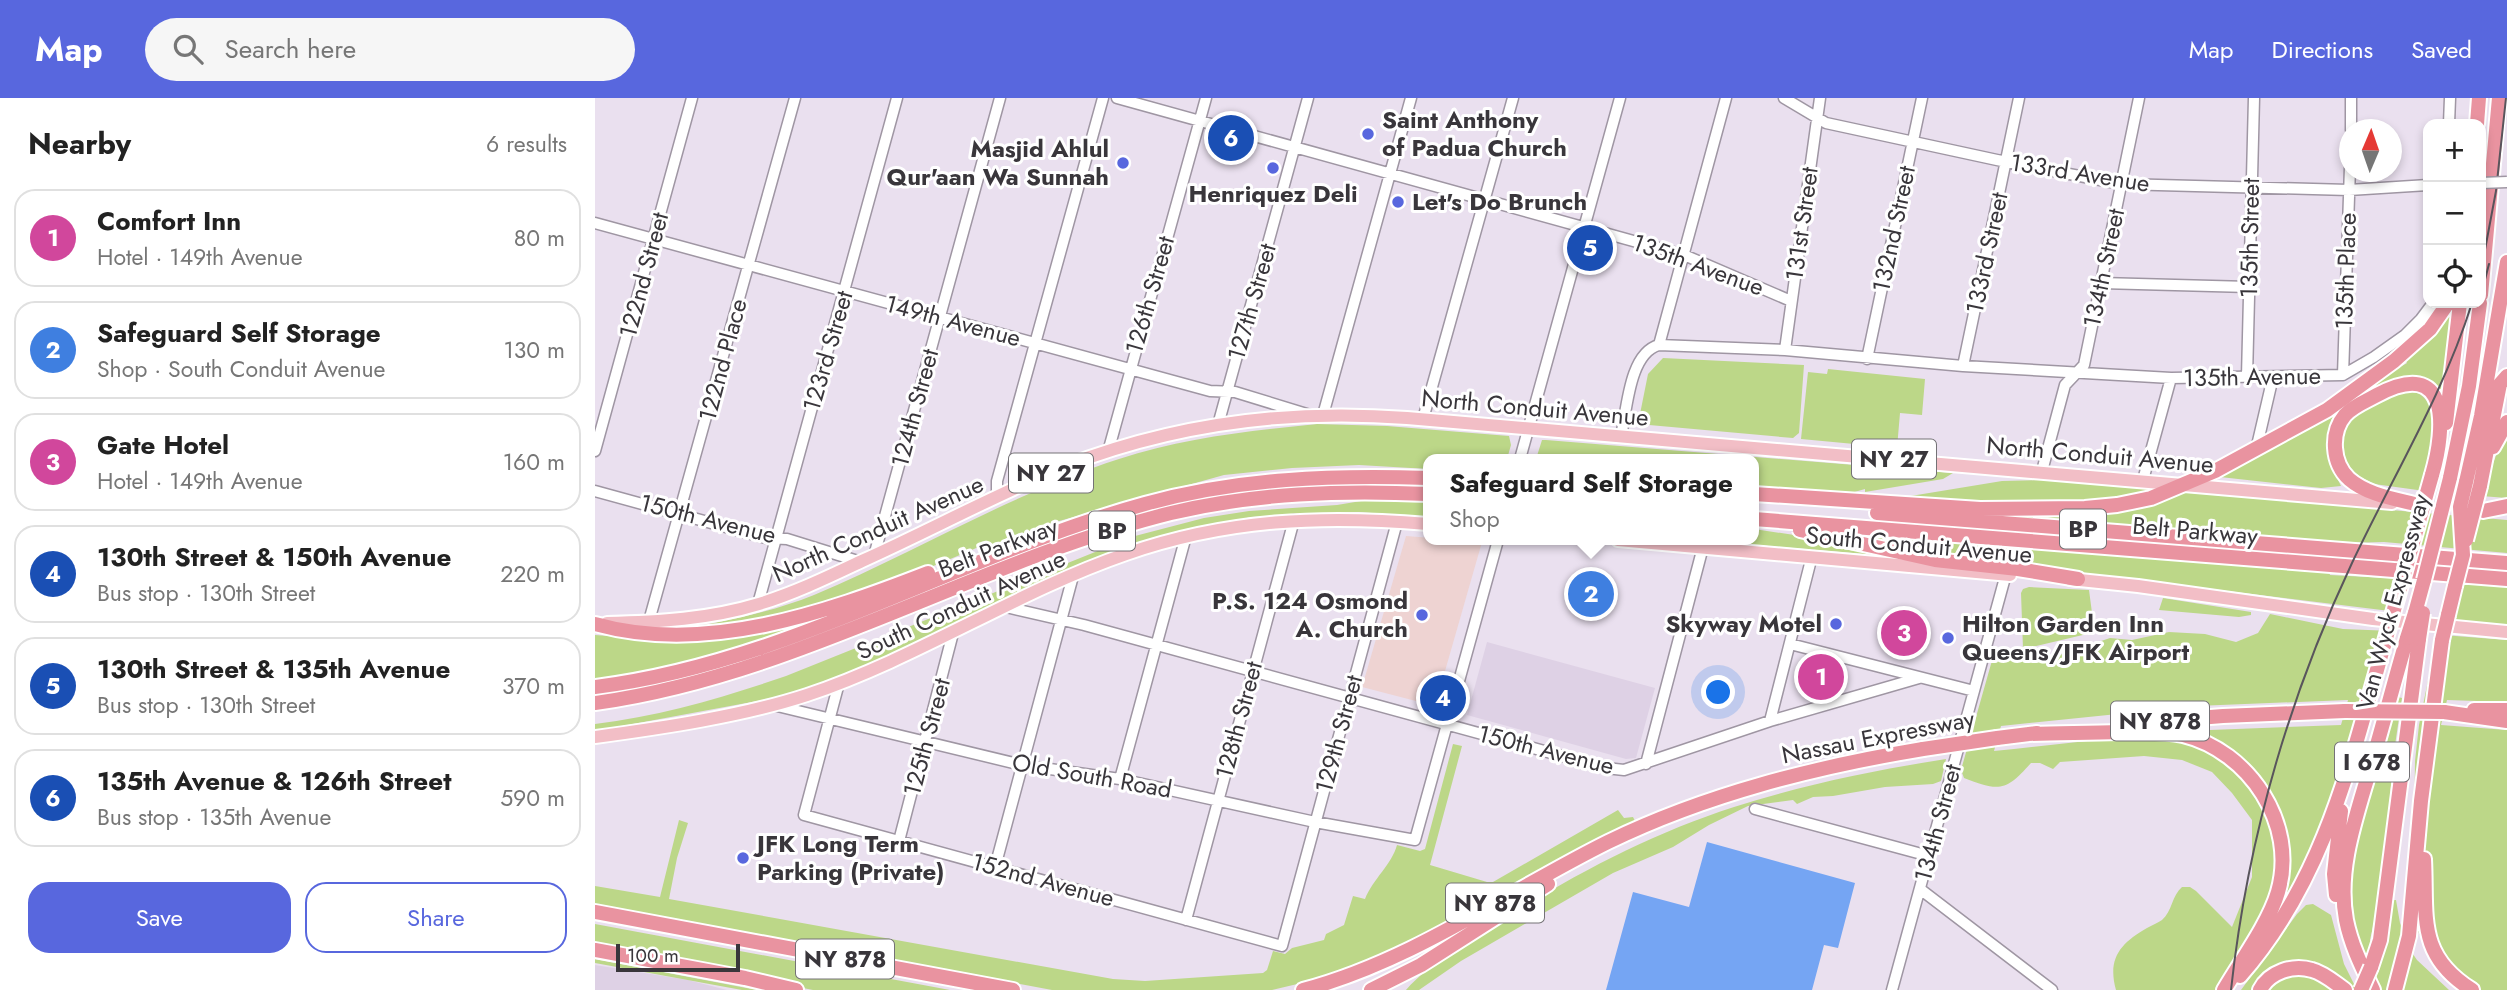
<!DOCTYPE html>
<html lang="en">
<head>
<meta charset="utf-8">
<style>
	body { margin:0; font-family:Jost,sans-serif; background:#f6f6f6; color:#222 }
	.controls { position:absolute; right:21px; top:21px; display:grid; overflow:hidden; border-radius:14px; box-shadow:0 4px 10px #0003 }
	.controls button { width:63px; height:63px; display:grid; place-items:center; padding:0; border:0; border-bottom:2px solid #e0e0e0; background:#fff; color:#222; font:35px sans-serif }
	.compass { position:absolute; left:1744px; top:21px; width:63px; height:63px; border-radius:50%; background:#fff; box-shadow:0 4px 10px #0003; rotate:2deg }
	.scale { position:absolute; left:21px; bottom:18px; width:124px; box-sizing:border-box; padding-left:7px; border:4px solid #39363b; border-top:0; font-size:19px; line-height:24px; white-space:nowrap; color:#39363b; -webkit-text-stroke:5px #fff; paint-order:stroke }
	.you { position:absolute; left:1124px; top:595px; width:24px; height:24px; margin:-18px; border:5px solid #fff; border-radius:50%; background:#1a73e8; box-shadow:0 0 0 10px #1a73e833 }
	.badge { display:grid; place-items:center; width:46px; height:46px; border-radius:50%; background:#5867de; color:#fff; font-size:23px; font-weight:700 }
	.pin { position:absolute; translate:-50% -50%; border:4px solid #fff; box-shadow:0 2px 7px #0006 }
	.popup { position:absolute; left:828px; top:356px; width:336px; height:91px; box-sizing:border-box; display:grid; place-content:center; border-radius:14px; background:#fff; filter:drop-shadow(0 2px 5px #0005); font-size:23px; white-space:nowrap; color:#767676 }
	.popup b { font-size:26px; color:#222 }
	.popup::after { content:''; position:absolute; left:50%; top:100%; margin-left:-14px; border:14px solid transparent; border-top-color:#fff }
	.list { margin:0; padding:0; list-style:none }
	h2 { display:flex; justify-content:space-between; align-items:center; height:91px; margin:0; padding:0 28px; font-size:30px }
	h2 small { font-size:23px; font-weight:400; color:#767676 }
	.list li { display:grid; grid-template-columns:46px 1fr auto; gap:21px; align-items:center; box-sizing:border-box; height:98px; margin:0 14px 14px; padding:0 14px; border:2px solid #e0e0e0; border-radius:21px }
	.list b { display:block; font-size:26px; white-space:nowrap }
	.list p { margin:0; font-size:23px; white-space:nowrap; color:#767676 }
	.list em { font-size:23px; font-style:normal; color:#767676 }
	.actions { display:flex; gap:14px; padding:21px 28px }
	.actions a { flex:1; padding:16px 0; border:2px solid #5867de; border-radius:21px; text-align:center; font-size:24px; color:#5867de }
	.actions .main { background:#5867de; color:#fff }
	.icon { flex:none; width:38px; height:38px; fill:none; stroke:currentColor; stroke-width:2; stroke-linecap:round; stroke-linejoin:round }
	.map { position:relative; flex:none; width:1912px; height:892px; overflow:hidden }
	header { display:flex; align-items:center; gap:42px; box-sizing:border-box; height:98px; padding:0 35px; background:#5867de; color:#fff }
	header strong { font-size:33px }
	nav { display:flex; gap:38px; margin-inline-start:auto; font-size:24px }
	.search { width:490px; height:63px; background:#f6f6f6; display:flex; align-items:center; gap:18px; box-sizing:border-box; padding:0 24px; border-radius:38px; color:#767676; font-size:26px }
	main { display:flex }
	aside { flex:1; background:#fff }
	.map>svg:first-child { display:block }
</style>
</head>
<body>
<header>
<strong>Map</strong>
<div class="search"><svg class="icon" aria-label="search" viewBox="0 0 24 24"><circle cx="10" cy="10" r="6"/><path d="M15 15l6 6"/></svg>Search here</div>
<nav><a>Map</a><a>Directions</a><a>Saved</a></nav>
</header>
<main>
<aside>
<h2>Nearby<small>6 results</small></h2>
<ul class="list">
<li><span class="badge" style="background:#d1479c">1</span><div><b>Comfort Inn</b><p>Hotel · 149th Avenue</p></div><em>80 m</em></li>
<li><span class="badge" style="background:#3f7fe0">2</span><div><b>Safeguard Self Storage</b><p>Shop · South Conduit Avenue</p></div><em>130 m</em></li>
<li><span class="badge" style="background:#d1479c">3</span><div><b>Gate Hotel</b><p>Hotel · 149th Avenue</p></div><em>160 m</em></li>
<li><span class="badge" style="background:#1a4fb4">4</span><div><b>130th Street &amp; 150th Avenue</b><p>Bus stop · 130th Street</p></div><em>220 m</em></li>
<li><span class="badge" style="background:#1a4fb4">5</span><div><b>130th Street &amp; 135th Avenue</b><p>Bus stop · 130th Street</p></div><em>370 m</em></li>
<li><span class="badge" style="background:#1a4fb4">6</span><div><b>135th Avenue &amp; 126th Street</b><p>Bus stop · 135th Avenue</p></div><em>590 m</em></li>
</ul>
<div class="actions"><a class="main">Save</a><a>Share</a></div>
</aside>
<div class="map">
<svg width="1912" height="892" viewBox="0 0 1912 892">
	<rect width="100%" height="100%" fill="#eae0ef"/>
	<!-- built -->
	<path fill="#ded1e5" d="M892,544L1060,590L1041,660L1031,661L872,617Z
		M0,867L93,882L132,892H0Z"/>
	<!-- education -->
	<path fill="#eed3d2" d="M811,438L887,444L840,608L767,589Z"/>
	<!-- green -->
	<path fill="#bcd788" d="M1863,209L1850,303C1845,296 1839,287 1832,283C1804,267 1755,303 1736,322L1733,352L1736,367L1746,388L1726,390L1625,379L1702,338L1774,287L1812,265L1809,261L1856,213Z
		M1068,260L1209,267L1204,335L1198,340L1043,326L1053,276Z
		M1233,271L1330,281L1327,317L1305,315L1302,350L1206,341L1213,274L1232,276Z
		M1815,291C1854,304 1839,362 1837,394L1779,386L1760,376L1755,379L1749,371L1745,337L1754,320L1776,304Z
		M722,326L792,328L914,338L916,347L912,361H833V371L764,367L697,370L629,377L450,427L397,447L395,444C310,481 221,517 129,530C113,532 96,531 80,532C128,524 174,515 219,497C321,454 418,395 524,361C588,340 655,333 722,326Z
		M1912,334V400L1886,398L1906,344Z
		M947,342H951L1358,375L1348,381L1270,394V391L1256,395L1159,394V361H941Z
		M1448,382L1912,422V455L1789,444L1750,445L1261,407L1407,383Z
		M772,402L833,404V419L763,414L656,419L544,445L496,463L265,573L195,597L0,633V626C65,618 130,599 191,578L540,438L609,420L654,413L742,407Z
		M1159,431L1219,440L1221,443H1231L1293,458L1101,442H1159Z
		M1274,437L1734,473L1735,477L1812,481L1803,514L1342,457L1271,442L1270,439Z
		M1863,483L1912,487V527L1851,522Z
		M1434,489L1494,492L1499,530L1492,536L1428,551L1426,495L1428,491Z
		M1568,500L1656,514V517L1644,519L1564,512Z
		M1675,516L1748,531L1798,533C1774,630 1740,728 1682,810C1693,769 1694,739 1676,700C1672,693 1670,686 1665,681C1649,663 1628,651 1611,635L1615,632L1746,627L1753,602L1601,608L1406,628L1399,653C1436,649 1473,645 1510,641C1530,639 1555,634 1574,638C1624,648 1652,672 1672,717C1678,730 1684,744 1684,758C1684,801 1650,860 1623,892H1521C1512,860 1526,845 1552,830C1557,827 1563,825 1567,822C1577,814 1577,797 1587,789H1595L1601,793L1637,829L1657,779V722L1637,695L1617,674L1587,662L1549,658L1465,664L1458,671L1445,665H1436C1411,693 1405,694 1369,680L1366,672L1398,559L1427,562L1456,560L1515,540L1537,542L1574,534L1610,536L1641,544L1663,535Z
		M208,522L211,527C141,552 73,571 0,582V537L82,543Z
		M1848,537L1912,542V604L1852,602L1846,627L1912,632V892H1883L1831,850L1818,823L1820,663L1824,627L1840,548Z
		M1803,599L1807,600L1799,654L1787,789L1775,842L1785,858L1798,802H1801L1805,825L1811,842L1809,843L1822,862L1854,892H1785C1777,876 1768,860 1762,843C1739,774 1783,666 1803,599Z
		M858,646L867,648L835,767L892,784H898L1023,712L1029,720L1038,719L1040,723L799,852L736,878L677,892H457L0,806V788L65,799L84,722L93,725L82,760L74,801L518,881L550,883L668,875L672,872L678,853L690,856L697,850L729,842L731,836L749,827L758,798L770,801C778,781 797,766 802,747L825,753L830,751Z
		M1351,661L1346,683L1338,686L1290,689L1238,698L1218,699L1202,706L1198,702L1153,708L1114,727L1078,749L1018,775L866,863L824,892H811C836,864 869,846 901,826C974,779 1055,736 1139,709C1208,687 1280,672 1351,661Z
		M1718,806L1736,817L1749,866L1762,892H1646L1702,816L1711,807Z
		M0,826L355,892H218L0,848Z
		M0,861L162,892H147L0,865Z"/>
	<!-- water -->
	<path fill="#75a5f3" d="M1112,744L1260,785L1243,850L1229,847L1217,892H1011L1038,794L1094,809Z"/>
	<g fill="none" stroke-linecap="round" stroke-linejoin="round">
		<defs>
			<path id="minor" d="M522,0L1089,157L1196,203
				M1189,0L1231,25L1402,62L1526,86L1754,92L1833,87
				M1854,26L1855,0
				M1756,32V0
				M0,125L615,293L640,294L715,317
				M1506,185L1654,189
				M1064,247L1131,0
				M1190,252L1225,0
				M1272,261L1327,0
				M1368,268L1424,0
				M1748,277L1755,69
				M1652,279L1659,0
				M728,317L816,0
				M828,321L918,0
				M623,327L713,0
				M1026,338C1032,312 1034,255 1064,247L1190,252L1368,268L1576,280L1748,277L1779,259L1810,237L1826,221L1838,205
				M1661,352L1678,279
				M0,353L97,0
				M513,354L611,0
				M925,361L1025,0
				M1447,373L1470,287L1489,267L1544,0
				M1548,382L1576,280
				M0,393L171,440L192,441L266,464
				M402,399V383L508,0
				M279,458L405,0
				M163,506L302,0
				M411,509L489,527L1011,670L1029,672L1175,623L1324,580
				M54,523L200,0
				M1195,546L1379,593
				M244,585L209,717L687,848L802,424
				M178,607L427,667L525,681L720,724L820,742L903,442
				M1175,623L1217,458
				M1051,666L1108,449
				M525,681L591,438
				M1160,711L1334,758
				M304,743L358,535
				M400,769L478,478
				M1325,791L1457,892
				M591,822L699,422
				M1297,892L1411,476"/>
			<path id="major" d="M1023,442L1415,477
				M1475,481L1543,488L1778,521L1912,534
				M12,525C63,524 115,521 164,506C200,495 233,479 267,463C334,433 400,397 468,369C578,326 695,311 812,320L1797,405
				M0,639C67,630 148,618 212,597C323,560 421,494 531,456C632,421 727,417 833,426"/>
			<path id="highway" d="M1882,26L1884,0
				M1886,197L1904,0
				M1851,325L1865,205
				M1898,349L1912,324
				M1855,380L1874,288L1885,205
				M1871,384L1886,318L1912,164
				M1885,388L1905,286L1912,278
				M1159,396L1385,411L1490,410L1522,407L1556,400L1620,373L1732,312L1799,263L1835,231L1853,205
				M1824,407C1801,401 1772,397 1754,381C1737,365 1735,335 1750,317C1758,308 1771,303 1782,297C1855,258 1851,329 1837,377
				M1888,413L1912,408
				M1282,415L1912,465
				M1159,421L1912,481
				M1205,432L1340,462L1423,471L1483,481
				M1820,515L1829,482
				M1853,517L1860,488
				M0,526C110,557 230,515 333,475
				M0,589C194,565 364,457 550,406C644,380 737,377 833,380
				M0,605C203,577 379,464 576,415C661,395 746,392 833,396
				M1879,612H1912
				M1849,614L1912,623
				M1528,626L1628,618L1750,613
				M1433,636C1463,635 1494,635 1524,634C1545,634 1567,632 1588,637C1654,653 1703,726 1683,794C1674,825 1646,863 1629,892
				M1402,640L1442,635
				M1829,761C1832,818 1821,857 1877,892
				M1741,797L1739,776L1746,713
				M0,814L418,892
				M0,852L150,880L201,892
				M1776,869L1785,842L1824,541
				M1645,878C1729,782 1755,666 1789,547
				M708,892C818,863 912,794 1013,744C1112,696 1220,669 1328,651
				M776,892L826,867L953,786
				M1665,892C1674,874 1698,866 1717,872C1729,875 1740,885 1750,892
				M1778,892C1767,869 1756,847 1751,822C1741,769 1763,714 1777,664C1789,623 1800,581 1812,540
				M1800,892L1814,838L1826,703L1847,542"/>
		</defs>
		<!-- minor casing -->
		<use href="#minor" stroke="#9f96a3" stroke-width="13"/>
		<!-- major casing -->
		<use href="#major" stroke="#fff" stroke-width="16"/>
		<!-- highway casing -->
		<use href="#highway" stroke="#fff" stroke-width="18"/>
		<!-- minor -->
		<use href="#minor" stroke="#fff" stroke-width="10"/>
		<!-- major -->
		<use href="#major" stroke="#f2bec6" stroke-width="12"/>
		<!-- highway -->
		<use href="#highway" stroke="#e993a0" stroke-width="14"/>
		<!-- tram -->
		<path stroke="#59555c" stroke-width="2" d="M1886,173L1901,93L1911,0
			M1886,197L1894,166
			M1636,892C1652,744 1694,599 1757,465C1798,378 1848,297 1877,205"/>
		<defs>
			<path id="minor-bridge" d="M1886,85L1912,84"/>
			<path id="highway-bridge" d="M1871,442L1885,388
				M1829,482L1855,380
				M1860,488L1868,457L1865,409L1871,384
				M1812,540L1820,515
				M1824,541L1828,515
				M1847,542L1853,517
				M1789,547L1837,377
				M1750,613L1849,614
				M1328,651L1402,640
				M1766,892L1776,869"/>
		</defs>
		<!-- minor-bridge casing -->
		<use href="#minor-bridge" stroke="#9f96a3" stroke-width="13" stroke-linecap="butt"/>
		<!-- highway-bridge casing -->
		<use href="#highway-bridge" stroke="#fff" stroke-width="18" stroke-linecap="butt"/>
		<!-- minor-bridge -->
		<use href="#minor-bridge" stroke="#fff" stroke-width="10"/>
		<!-- highway-bridge -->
		<use href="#highway-bridge" stroke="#e993a0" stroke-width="14"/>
	</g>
	<!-- markers -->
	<g fill="#5867de" stroke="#fff" stroke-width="2.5">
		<circle cx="773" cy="36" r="7"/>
		<circle cx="528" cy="65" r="7"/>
		<circle cx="678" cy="70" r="7"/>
		<circle cx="803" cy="104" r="7"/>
		<circle cx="827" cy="517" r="7"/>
		<circle cx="1241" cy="526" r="7"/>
		<circle cx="1353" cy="540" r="7"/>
		<circle cx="148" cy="760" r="7"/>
	</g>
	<g text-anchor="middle" stroke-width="6" stroke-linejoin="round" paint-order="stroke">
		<!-- shield labels -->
		<g fill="#fff" stroke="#747276" stroke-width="2">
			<rect x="1257" y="341.5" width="84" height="39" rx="5"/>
			<rect x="414" y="355.5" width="84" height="39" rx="5"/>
			<rect x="1465" y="411.5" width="46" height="39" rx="5"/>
			<rect x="494" y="413.5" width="46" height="39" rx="5"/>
			<rect x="1516" y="603.5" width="98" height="39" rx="5"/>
			<rect x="1740" y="644.5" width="74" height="39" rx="5"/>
			<rect x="851" y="785.5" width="98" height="39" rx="5"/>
			<rect x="201" y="841.5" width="98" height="39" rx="5"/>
		</g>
		<g font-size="23" font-weight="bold" fill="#39363b">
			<text x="1299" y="369">NY 27</text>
			<text x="456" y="383">NY 27</text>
			<text x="1488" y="439">BP</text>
			<text x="517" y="441">BP</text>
			<text x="1565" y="631">NY 878</text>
			<text x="1777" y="672">I 678</text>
			<text x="900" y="813">NY 878</text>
			<text x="250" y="869">NY 878</text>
		</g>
		<!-- poi labels -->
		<g font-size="24" font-weight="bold" fill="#39363b" stroke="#fff" text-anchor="start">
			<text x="787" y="30">Saint Anthony<tspan x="787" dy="28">of Padua Church</tspan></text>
			<text x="514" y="59" text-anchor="end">Masjid Ahlul<tspan x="514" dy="28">Qur'aan Wa Sunnah</tspan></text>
			<text x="678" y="104" text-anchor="middle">Henriquez Deli</text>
			<text x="817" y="112">Let's Do Brunch</text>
			<text x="813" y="511" text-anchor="end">P.S. 124 Osmond<tspan x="813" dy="28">A. Church</tspan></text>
			<text x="1227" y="534" text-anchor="end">Skyway Motel</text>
			<text x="1367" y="534">Hilton Garden Inn<tspan x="1367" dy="28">Queens/JFK Airport</tspan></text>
			<text x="162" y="754">JFK Long Term<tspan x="162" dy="28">Parking (Private)</tspan></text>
		</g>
		<!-- street labels -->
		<g font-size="24" fill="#39363b" stroke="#fff">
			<text transform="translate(1485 75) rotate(9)" y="8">133rd Avenue</text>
			<text transform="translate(1207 126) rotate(-82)" y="8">131st Street</text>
			<text transform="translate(1299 131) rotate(-78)" y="8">132nd Street</text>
			<text transform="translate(1655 140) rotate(-89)" y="8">135th Street</text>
			<text transform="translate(1392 155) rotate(-78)" y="8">133rd Street</text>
			<text transform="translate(1103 167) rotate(20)" y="8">135th Avenue</text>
			<text transform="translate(1509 170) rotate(-78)" y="8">134th Street</text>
			<text transform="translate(1751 173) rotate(-88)" y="8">135th Place</text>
			<text transform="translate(49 177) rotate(-75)" y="8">122nd Street</text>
			<text transform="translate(555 197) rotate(-74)" y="8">126th Street</text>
			<text transform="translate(657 204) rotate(-74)" y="8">127th Street</text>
			<text transform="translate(358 223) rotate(15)" y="8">149th Avenue</text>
			<text transform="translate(233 253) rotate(-74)" y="8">123rd Street</text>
			<text transform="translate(128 262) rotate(-75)" y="8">122nd Place</text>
			<text transform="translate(1657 279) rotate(-1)" y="8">135th Avenue</text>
			<text transform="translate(320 310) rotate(-75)" y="8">124th Street</text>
			<text transform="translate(940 310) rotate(5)" y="8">North Conduit Avenue</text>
			<text transform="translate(1505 357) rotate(5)" y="8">North Conduit Avenue</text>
			<text transform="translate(113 421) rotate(14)" y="8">150th Avenue</text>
			<text transform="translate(283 431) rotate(-24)" y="8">North Conduit Avenue</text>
			<text transform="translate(1600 433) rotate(5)" y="8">Belt Parkway</text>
			<text transform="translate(1324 447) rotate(5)" y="8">South Conduit Avenue</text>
			<text transform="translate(403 450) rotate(-21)" y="8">Belt Parkway</text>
			<text transform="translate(1798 504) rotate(-75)" y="8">Van Wyck Expressway</text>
			<text transform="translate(366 507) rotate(-25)" y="8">South Conduit Avenue</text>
			<text transform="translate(644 622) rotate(-75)" y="8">128th Street</text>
			<text transform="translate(744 636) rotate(-75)" y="8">129th Street</text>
			<text transform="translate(332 639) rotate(-75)" y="8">125th Street</text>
			<text transform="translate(1283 639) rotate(-11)" y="8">Nassau Expressway</text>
			<text transform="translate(951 652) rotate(14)" y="8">150th Avenue</text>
			<text transform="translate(497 678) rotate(10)" y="8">Old South Road</text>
			<text transform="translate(1343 725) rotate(-75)" y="8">134th Street</text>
			<text transform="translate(448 782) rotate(15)" y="8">152nd Avenue</text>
		</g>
	</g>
</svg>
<div class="controls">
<button>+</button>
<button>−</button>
<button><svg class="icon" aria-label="locate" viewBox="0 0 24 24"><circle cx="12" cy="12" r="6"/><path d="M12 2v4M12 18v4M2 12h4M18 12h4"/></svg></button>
</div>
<svg class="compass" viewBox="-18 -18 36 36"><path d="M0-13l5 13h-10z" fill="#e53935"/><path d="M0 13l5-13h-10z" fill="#767676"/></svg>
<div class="scale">100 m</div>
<div class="you"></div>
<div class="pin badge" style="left:1226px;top:579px;background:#d1479c">1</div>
<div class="pin badge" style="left:996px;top:496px;background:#3f7fe0">2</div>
<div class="popup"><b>Safeguard Self Storage</b>Shop</div>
<div class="pin badge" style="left:1309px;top:535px;background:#d1479c">3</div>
<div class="pin badge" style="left:848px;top:600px;background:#1a4fb4">4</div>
<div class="pin badge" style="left:995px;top:150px;background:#1a4fb4">5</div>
<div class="pin badge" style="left:636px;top:40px;background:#1a4fb4">6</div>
</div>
</main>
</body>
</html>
